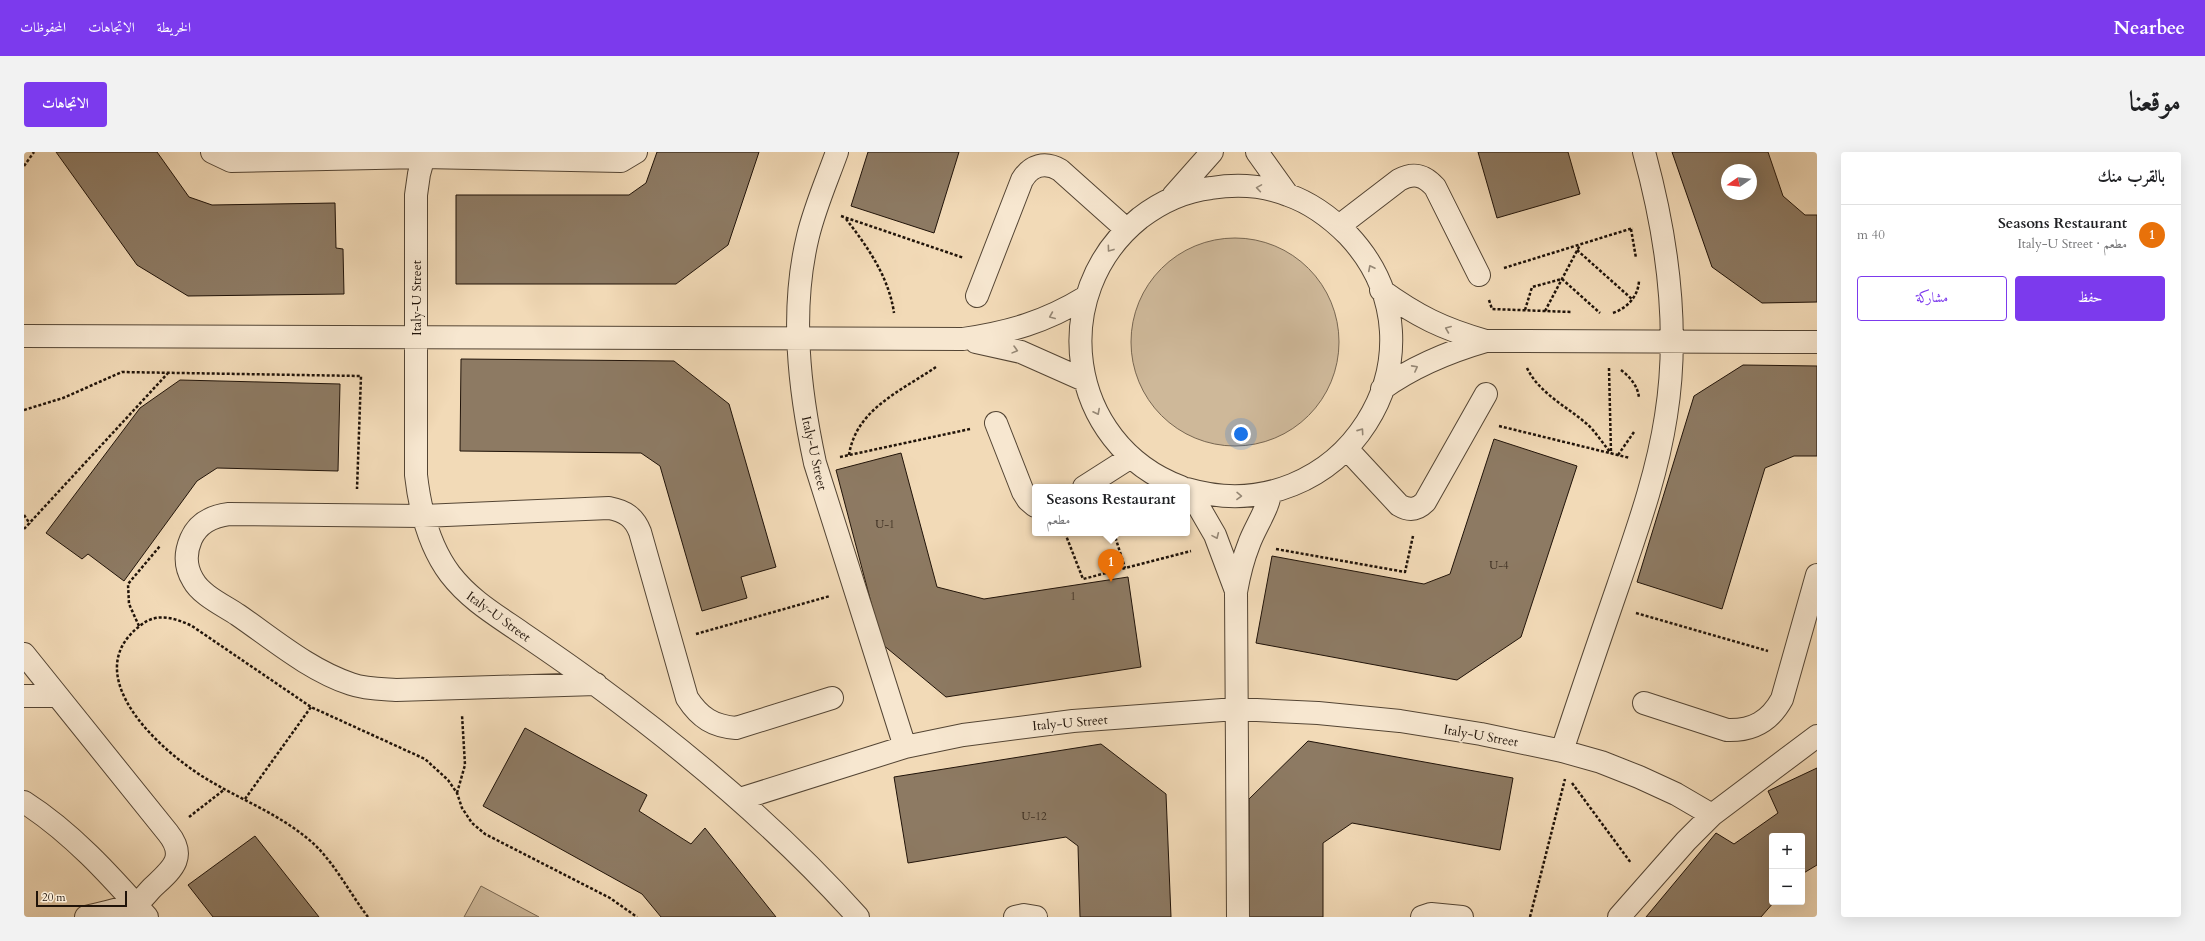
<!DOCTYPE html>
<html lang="ar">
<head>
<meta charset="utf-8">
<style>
	body { margin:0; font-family:Cardo,Amiri,serif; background:#f2f2f2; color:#202124; direction:rtl }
	.controls { position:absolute; right:12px; bottom:12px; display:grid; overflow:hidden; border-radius:4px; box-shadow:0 4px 16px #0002 }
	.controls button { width:36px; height:36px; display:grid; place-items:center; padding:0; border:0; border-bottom:1px solid #e0e0e0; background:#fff; color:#202124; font:20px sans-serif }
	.compass { position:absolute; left:1697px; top:12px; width:36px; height:36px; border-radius:50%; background:#fff; box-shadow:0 4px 16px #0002; rotate:256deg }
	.scale { position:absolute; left:12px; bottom:10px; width:91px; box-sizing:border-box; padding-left:4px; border:2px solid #201309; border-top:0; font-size:11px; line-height:14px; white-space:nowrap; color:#201309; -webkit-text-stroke:3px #f7e7d0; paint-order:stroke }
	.you { position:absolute; left:1217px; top:282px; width:14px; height:14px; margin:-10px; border:3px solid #fff; border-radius:50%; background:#1a73e8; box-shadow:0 0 0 6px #1a73e833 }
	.badge { display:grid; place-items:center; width:26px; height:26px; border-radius:50%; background:#7c3aed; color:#fff; font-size:13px; font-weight:700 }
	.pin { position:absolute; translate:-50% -33px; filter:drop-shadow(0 1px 2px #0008) }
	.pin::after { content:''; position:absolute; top:21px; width:14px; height:12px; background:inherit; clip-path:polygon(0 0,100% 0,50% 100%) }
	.popup { position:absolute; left:1008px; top:332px; width:158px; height:52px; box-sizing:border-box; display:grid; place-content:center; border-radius:4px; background:#fff; filter:drop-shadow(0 1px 3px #0005); font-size:13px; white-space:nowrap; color:#757577 }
	.popup b { font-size:15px; color:#202124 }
	.popup::after { content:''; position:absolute; left:50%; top:100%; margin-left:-8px; border:8px solid transparent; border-top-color:#fff }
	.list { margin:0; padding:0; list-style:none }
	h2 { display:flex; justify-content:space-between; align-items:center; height:52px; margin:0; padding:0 16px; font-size:17px }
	h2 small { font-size:13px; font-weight:400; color:#757577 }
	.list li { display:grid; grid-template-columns:26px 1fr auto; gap:12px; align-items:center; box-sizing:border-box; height:60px; padding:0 16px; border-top:1px solid #e0e0e0 }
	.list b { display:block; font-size:15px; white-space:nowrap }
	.list p { margin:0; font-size:13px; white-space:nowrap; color:#757577 }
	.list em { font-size:13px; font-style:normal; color:#757577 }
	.actions { display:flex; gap:8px; padding:12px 16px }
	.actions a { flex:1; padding:9px 0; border:1px solid #7c3aed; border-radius:4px; text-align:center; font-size:14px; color:#7c3aed }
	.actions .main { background:#7c3aed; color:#fff }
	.map { position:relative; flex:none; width:1793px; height:765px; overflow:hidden; direction:ltr; border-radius:4px }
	header { display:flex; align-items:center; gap:24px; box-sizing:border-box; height:56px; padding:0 20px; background:#7c3aed; color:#fff }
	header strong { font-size:19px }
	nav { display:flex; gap:22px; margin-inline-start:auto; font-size:14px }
	.intro { display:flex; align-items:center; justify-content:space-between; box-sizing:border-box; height:96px; padding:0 24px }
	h1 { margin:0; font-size:28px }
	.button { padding:10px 18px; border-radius:4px; background:#7c3aed; color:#fff; font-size:14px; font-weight:700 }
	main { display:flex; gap:24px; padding:0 24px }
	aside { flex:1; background:#fff; border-radius:4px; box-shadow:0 4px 16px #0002 }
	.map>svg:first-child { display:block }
</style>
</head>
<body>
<header>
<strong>Nearbee</strong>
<nav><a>الخريطة</a><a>الاتجاهات</a><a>المحفوظات</a></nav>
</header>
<div class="intro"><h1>موقعنا</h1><a class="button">الاتجاهات</a></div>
<main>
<aside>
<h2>بالقرب منك<small></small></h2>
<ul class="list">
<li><span class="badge" style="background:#e8710a">1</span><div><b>Seasons Restaurant</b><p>مطعم · Italy-U Street</p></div><em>40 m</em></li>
</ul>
<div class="actions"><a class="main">حفظ</a><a>مشاركة</a></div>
</aside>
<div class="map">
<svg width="1793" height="765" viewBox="0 0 1793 765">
	<rect width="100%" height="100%" fill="#f2dab7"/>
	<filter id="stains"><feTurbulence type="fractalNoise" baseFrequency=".005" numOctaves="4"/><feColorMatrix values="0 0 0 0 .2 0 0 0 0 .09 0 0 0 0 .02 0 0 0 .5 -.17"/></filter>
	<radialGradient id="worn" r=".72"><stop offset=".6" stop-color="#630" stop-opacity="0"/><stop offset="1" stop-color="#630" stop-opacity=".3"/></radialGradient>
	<!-- green -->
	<path fill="#ceb899" stroke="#776651" d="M1107 190a104 104 0 1 1 208 0a104 104 0 1 1-208 0Z
		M457,734L515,765H440Z"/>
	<!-- building -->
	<path fill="#8d7a63" stroke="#201309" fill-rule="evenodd" d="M32,0H133L165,45L188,53L311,51L312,96L319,97L320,142L164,144L113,113Z
		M633,0H735L704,93L652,132H432V43H605L622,31Z
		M844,0H935L910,81L827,54Z
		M1454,0H1544L1556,42L1473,66Z
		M1648,0H1744L1759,44L1781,63H1793V150L1738,151L1688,115ZM1703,18H1727V42H1703Z
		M437,207L650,209L705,252L752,415L717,425L723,446L678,459L636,314L617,301L436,299Z
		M1719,213L1793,214V304H1770L1741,316L1698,457L1613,430L1670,244Z
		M156,228L316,232L314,319L193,316L173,329L100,429L64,402L58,407L22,381L116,256Z
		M1470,287L1553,314L1497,485L1433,528L1232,491L1248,404L1400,432L1426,422Z
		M877,301L913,435L960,447L1104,425L1117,515L922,545L858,492L812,318Z
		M501,576L623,643L615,659L667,692L681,676L752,765H637L618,742L459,654Z
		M1284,589L1489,626L1476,698L1328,671L1299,691V765H1225V647Z
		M1077,592L1142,642L1147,765H1056L1054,694L1042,685L884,711L870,625Z
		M1793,616V713L1778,722V684H1748V750H1750L1737,765H1622L1692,681L1710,692L1754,661L1744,639Z
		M231,684L295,765H189L164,733Z"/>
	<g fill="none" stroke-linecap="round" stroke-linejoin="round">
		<defs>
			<path id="minor" d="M188,0L207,9L399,5L597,9L612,0
				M401,0L395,22L392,43V323C396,358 405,394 426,422C446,448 472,463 498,481C523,498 548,515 572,533C666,602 756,678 834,765
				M813,0C803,28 791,55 784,84C766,158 775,237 791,311L881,595
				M1233,0L1263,42
				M1149,44L1188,0
				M1315,74L1375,28C1390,20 1400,23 1411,35L1455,123
				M1357,138C1393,164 1419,177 1462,189L1793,190
				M953,144L998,28C1007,13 1021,9 1036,18L1102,77
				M0,184L939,187C986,180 1021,170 1062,145
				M952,190L997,200L1060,228
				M1358,237C1390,214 1424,200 1462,189
				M972,271L999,340L1004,348L1011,354
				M1323,297L1375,353C1385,359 1393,358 1401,350L1462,242
				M1060,335L1107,305
				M1157,335C1042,292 1022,141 1116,66C1137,50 1161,39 1187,36C1213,32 1239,33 1264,43C1287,51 1307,66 1324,83C1434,200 1317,382 1163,337
				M1165,338L1191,383L1212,439
				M0,502L144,681C164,706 147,718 128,736C123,741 117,750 110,752C95,758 78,761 62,765
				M572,532L372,538C357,537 341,537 327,532C285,518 249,487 214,463C199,453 177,443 169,428C161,415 161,401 167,387C174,371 189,364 205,362L399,364L585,356C601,359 610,365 616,380L663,546C676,566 689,574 712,576L808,546
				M0,544H32
				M1620,551L1703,578C1729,579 1746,569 1758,547L1793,423
				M1538,599C1556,544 1575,489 1594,434C1613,378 1633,323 1642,264C1656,177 1643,84 1620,0
				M716,647L881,595L939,583L1049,569L1212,557L1294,561L1376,569L1457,582L1538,599L1577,610L1615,625L1652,642L1688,663
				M0,650C47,680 86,723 123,765
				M991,765L1000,763L1012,765
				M1214,765L1212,440C1215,423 1219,407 1225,392C1230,377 1246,354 1246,340
				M1398,765L1407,762L1438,765
				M1595,765L1662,689L1688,663L1793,584"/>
		</defs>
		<!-- minor casing -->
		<use href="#minor" stroke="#544534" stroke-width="24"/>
		<!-- path -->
		<path stroke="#201309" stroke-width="2.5" stroke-dasharray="3 2" stroke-linecap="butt" d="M0,14L10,0
			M817,64L940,106
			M822,67C843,94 865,125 870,161
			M1607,77L1612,106
			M1553,98L1609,148
			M1480,116L1609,76
			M1465,148L1468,157L1548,160
			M1501,158L1508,135L1538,127L1576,161
			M1521,159L1556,93
			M1589,161C1603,156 1614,145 1615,129
			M1503,216C1515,241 1542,254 1563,272C1572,280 1579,292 1587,301
			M1585,216L1587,301
			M1597,218C1606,225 1614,234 1615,246
			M0,258L39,246L98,220L337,224L333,337
			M1475,274L1606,306
			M825,303C832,257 877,239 912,215
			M1594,303L1610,280
			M816,305L946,277
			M0,363L6,372
			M0,377L145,220
			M1041,381L1059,427L1167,399
			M1090,381L1101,416
			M1252,397L1381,420L1389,384
			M1612,461L1744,499
			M115,474L105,452L104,432L136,394
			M672,482L806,444
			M1548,631L1607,711
			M433,641L441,613L438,563
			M221,647L287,555
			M165,665L201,637
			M344,765C324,739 309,707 283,686C245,655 200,642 162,613C121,583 58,517 117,473C133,460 151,466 168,474L287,555L401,607L424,628L433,641L438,656L448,671L461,682L586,746L613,765
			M1506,765L1541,627"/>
		<!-- minor -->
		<use href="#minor" stroke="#f7e7d0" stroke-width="22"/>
	</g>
	<!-- one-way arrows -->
	<defs><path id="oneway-chevron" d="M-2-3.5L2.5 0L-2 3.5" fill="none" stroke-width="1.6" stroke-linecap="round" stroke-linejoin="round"/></defs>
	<g stroke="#968876">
		<use href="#oneway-chevron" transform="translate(1235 36) rotate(-171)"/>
		<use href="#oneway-chevron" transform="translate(1086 97) rotate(126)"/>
		<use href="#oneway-chevron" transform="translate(1347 116) rotate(-117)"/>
		<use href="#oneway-chevron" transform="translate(1028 164) rotate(157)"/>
		<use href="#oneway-chevron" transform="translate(1424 177) rotate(-158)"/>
		<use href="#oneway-chevron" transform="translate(991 198) rotate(15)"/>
		<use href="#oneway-chevron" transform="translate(1391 216) rotate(-28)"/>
		<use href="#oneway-chevron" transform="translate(1073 260) rotate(63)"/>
		<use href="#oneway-chevron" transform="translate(1337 279) rotate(-55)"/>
		<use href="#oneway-chevron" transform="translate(1215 344) rotate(1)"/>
		<use href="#oneway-chevron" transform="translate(1192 384) rotate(66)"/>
	</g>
	<g text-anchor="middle" stroke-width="4" stroke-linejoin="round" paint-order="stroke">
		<!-- number labels -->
		<g font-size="11" fill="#3b2d20">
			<text x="861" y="376">U-1</text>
			<text x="1475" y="417">U-4</text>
			<text x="1049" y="448">1</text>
			<text x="1010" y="668">U-12</text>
		</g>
		<!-- street labels -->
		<g font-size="13" fill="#201309" stroke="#f7e7d0">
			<text transform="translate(392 146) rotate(-90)" y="5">Italy-U Street</text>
			<text transform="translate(791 301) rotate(77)" y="5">Italy-U Street</text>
			<text transform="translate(475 464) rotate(36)" y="5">Italy-U Street</text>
			<text transform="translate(1046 570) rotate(-5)" y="5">Italy-U Street</text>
			<text transform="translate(1457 583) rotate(10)" y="5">Italy-U Street</text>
		</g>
	</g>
	<rect width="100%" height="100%" filter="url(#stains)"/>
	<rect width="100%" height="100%" fill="url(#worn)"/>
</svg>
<div class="controls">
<button>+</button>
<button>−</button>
</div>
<svg class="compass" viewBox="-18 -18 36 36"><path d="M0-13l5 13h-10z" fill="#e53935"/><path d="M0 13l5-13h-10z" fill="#757577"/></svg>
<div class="scale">20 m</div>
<div class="you"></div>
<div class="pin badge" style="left:1087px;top:430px;background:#e8710a">1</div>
<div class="popup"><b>Seasons Restaurant</b>مطعم</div>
</div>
</main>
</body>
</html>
